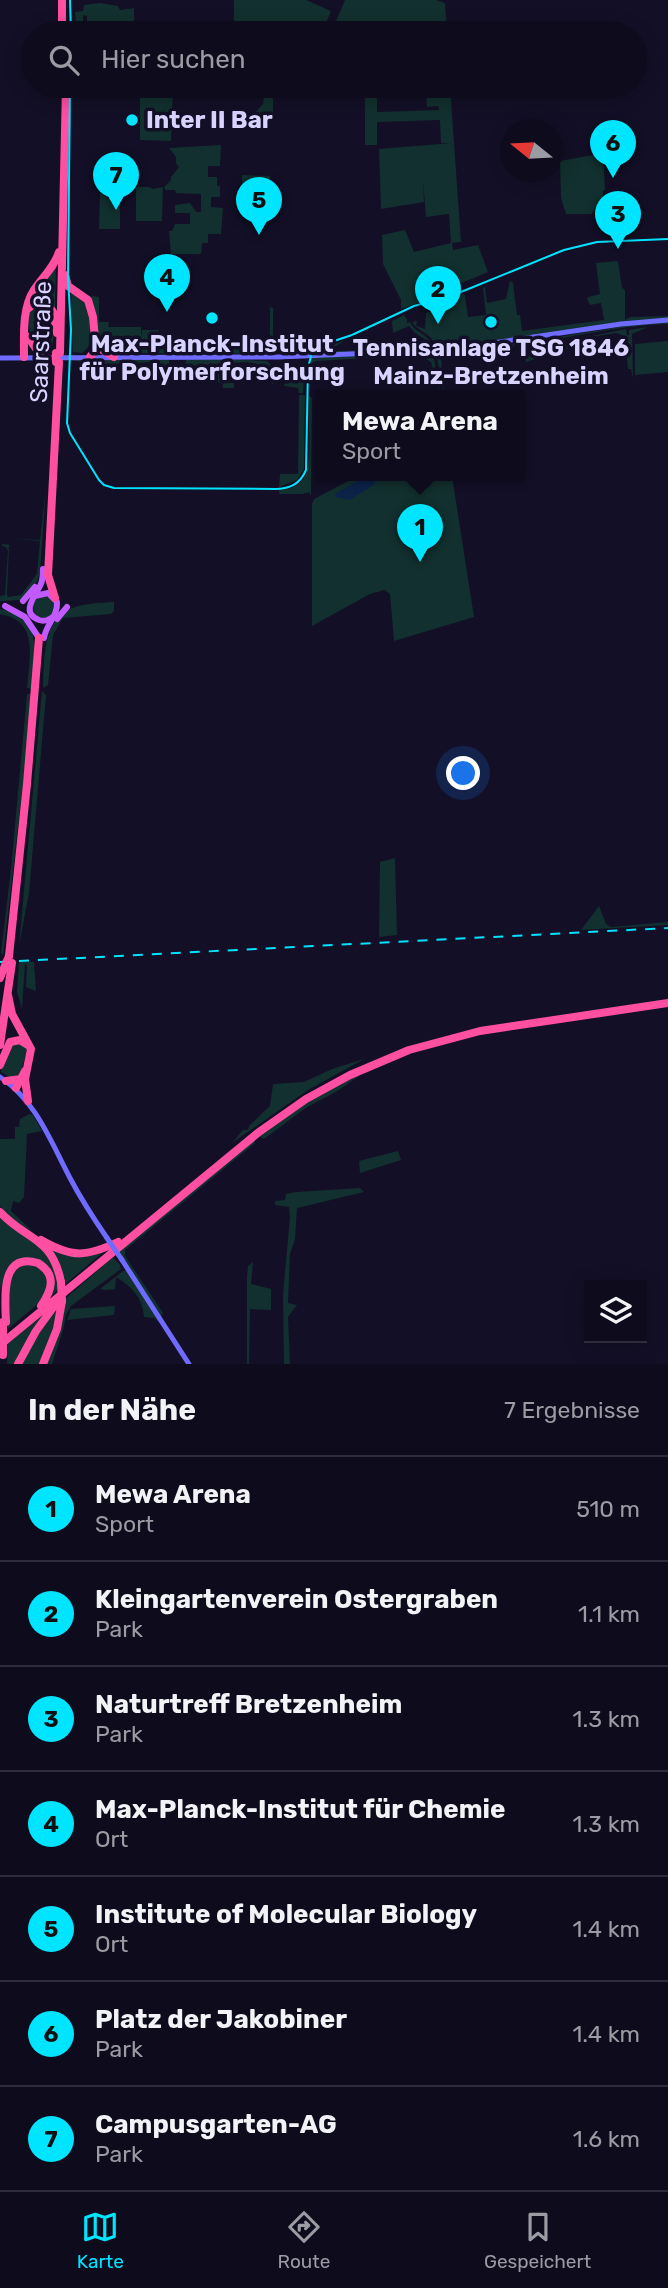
<!DOCTYPE html>
<html lang="de">
<head>
<meta charset="utf-8">
<style>
	body { margin:0; font-family:Rubik,sans-serif; background:#1c1929; color:#f1f3f6 }
	.controls { position:absolute; right:21px; bottom:21px; display:grid; overflow:hidden; border-radius:0px; box-shadow:0 4px 18px #0003 }
	.controls button { width:63px; height:63px; display:grid; place-items:center; padding:0; border:0; border-bottom:2px solid #2e2b3b; background:#0e0b1c; color:#f1f3f6; font:35px sans-serif }
	.compass { position:absolute; left:500px; top:119px; width:63px; height:63px; border-radius:50%; background:#0e0b1c; box-shadow:0 4px 18px #0003; rotate:288deg }
	.you { position:absolute; left:464px; top:774px; width:24px; height:24px; margin:-18px; border:5px solid #fff; border-radius:50%; background:#1a73e8; box-shadow:0 0 0 10px #1a73e833 }
	.badge { display:grid; place-items:center; width:46px; height:46px; border-radius:50%; background:#00e5ff; color:#111; font-size:23px; font-weight:700 }
	.pin { position:absolute; translate:-50% -58px; filter:drop-shadow(0 2px 4px #0008) }
	.pin::after { content:''; position:absolute; top:37px; width:24px; height:21px; background:inherit; clip-path:polygon(0 0,100% 0,50% 100%) }
	.popup { position:absolute; left:315px; top:390px; width:210px; height:91px; box-sizing:border-box; display:grid; place-content:center; border-radius:0px; background:#0e0b1c; filter:drop-shadow(0 2px 5px #0005); font-size:23px; white-space:nowrap; color:#9b9ba3 }
	.popup b { font-size:26px; color:#f1f3f6 }
	.popup::after { content:''; position:absolute; left:50%; top:100%; margin-left:-14px; border:14px solid transparent; border-top-color:#0e0b1c }
	.list { margin:0; padding:0; list-style:none }
	h2 { display:flex; justify-content:space-between; align-items:center; height:91px; margin:0; padding:0 28px; font-size:30px }
	h2 small { font-size:23px; font-weight:400; color:#9b9ba3 }
	.list li { display:grid; grid-template-columns:46px 1fr auto; gap:21px; align-items:center; box-sizing:border-box; height:105px; padding:0 28px; border-top:2px solid #2e2b3b }
	.list b { display:block; font-size:26px; white-space:nowrap }
	.list p { margin:0; font-size:23px; white-space:nowrap; color:#9b9ba3 }
	.list em { font-size:23px; font-style:normal; color:#9b9ba3 }
	.icon { flex:none; width:38px; height:38px; fill:none; stroke:currentColor; stroke-width:2; stroke-linecap:round; stroke-linejoin:round }
	.map { position:relative; flex:none; width:668px; height:1364px; overflow:hidden }
	.search { position:absolute; background:#0e0b1c; box-shadow:0 4px 18px #0003; left:21px; right:21px; top:21px; height:77px; display:flex; align-items:center; gap:18px; box-sizing:border-box; padding:0 24px; border-radius:38px; color:#9b9ba3; font-size:26px }
	.sheet { height:826px; background:#0e0b1c }
	nav { display:flex; justify-content:space-around; align-items:center; box-sizing:border-box; height:98px; border-top:2px solid #2e2b3b; background:#0e0b1c; font-size:19px; color:#9b9ba3 }
	nav a { display:grid; justify-items:center; gap:4px }
	nav .on { color:#00e5ff }
	.map>svg:first-child { display:block }
</style>
</head>
<body>
<div class="map">
<svg width="668" height="1364" viewBox="0 0 668 1364">
	<rect width="100%" height="100%" fill="#130f26"/>
	<!-- green -->
	<path fill="#12302f" fill-rule="evenodd" d="M234,0H306L331,11L322,33H237L234,30Z
		M345,0H436L445,3L447,33H331Z
		M100,3L118,6L120,10L134,8V33H87V16L83,15V31L80,33L77,32L75,12L83,11L84,5Z
		M541,23L554,24L555,29L551,33H520L518,31V24Z
		M140,86H173L171,141L140,140Z
		M365,86H450L461,242L452,243L453,250L478,245L488,272L428,297L440,294L438,296L401,309V300L383,264L382,235L405,230L414,252L451,243L449,214L426,217L423,180L424,202L381,209L379,149L452,143H441L440,120L377,122V145H365ZM377,87V92L426,90L427,107L438,106L439,110L377,112Z
		M268,91L273,94V119L262,125L258,124V117L255,113L263,104L264,93Z
		M221,145L220,166H208V177H217V186H220V197H211V207L223,208L221,234H208V243H202L201,254H171L169,231H172L175,224H190V213H175V205L190,203L196,212H201V194L176,193L175,190H165L164,187L171,180V177L179,167L176,163V157L169,148Z
		M603,153L605,190L603,191V196L592,214H566L561,198L560,161Z
		M242,175L270,176L271,186H249L248,210H242Z
		M136,187H149L153,189L163,187L162,221H136Z
		M103,188H113L114,192H120V229H99L100,192Z
		M618,261L622,288L625,290V320L630,317L668,316V319L436,348C433,333 419,333 412,322L417,321L416,326L425,329L426,313L439,307L441,299L463,294L465,295L468,317L486,315L483,288L485,287L487,303L506,299L510,281L513,283L517,315H520L522,331L604,320L601,303L590,305L587,299L588,297L600,294L596,263Z
		M56,266L55,307L54,309L33,296Z
		M71,293L84,298C89,315 100,340 82,353L73,352Z
		M94,296L99,297V322H109L108,327H141V339L142,330H159V338L164,343L161,347L180,349V354L112,352L103,349L98,341L90,297Z
		M37,303L50,309L54,333L52,353L37,349C30,334 22,315 37,303Z
		M270,307L273,308V341L270,353L199,354L198,349L188,348V342L206,347L238,346L244,340L263,342L270,336Z
		M404,315L407,319V323L410,322C416,334 430,334 433,348L318,353L325,347L344,341L333,348L334,351L370,350V344L373,342L376,348L427,344L426,340L415,333L409,326L393,333L392,321Z
		M668,322V324C593,326 522,353 446,351L521,343L625,326Z
		M648,327L632,334L633,378L631,369H628L625,340L622,335L616,333L572,340L626,329L627,335H629V330Z
		M668,341V372L635,375V344Z
		M582,342V344L526,362L525,349Z
		M433,351L425,355L439,354L441,357L444,396L437,357L434,358L440,396L431,362L424,358H408L420,355L316,361L312,363L309,392L311,358Z
		M199,358L267,361L273,367L275,383L272,384L269,370C252,356 220,364 202,370L201,367L186,366V360Z
		M72,360H169V366L178,367V371L152,362L96,365Z
		M220,366H254L266,369L269,374L228,373V383H234V388H223V384L218,382V367Z
		M300,367L304,374L303,393H299L298,388L284,386L287,370Z
		M299,395H305L304,469L297,480L279,487L280,474H298Z
		M308,395L312,398L311,496L309,492L302,494H279V490C291,489 301,486 306,474C312,459 308,413 308,395Z
		M358,476H381L382,481L391,476H452L474,617L394,641L390,594L384,590L370,594L312,626V504L314,499Z
		M46,488L40,572L37,582L22,600L0,601V596L5,595L8,551L6,547L2,546V544L11,545L9,546L7,594L8,597L21,595L37,574L40,541L14,539L40,540Z
		M33 607a11 11 0 1 1 22 0a11 11 0 1 1-22 0Z
		M114,602V611L111,614L63,618L53,635L48,685L43,688C44,663 42,621 70,609C83,603 99,603 114,602Z
		M0,609C45,618 34,653 32,689L27,688C29,657 40,621 0,614Z
		M42,691L46,695L29,893L19,946Z
		M27,694H31L25,767L3,956L1,952L11,869Z
		M395,858L397,935L379,937L380,862Z
		M599,906L606,924L611,927L668,922V925L581,930Z
		M19,962H34L36,991L26,987L27,965L25,964L22,1009L17,992Z
		M13,1043H23L27,1050L20,1075L11,1078L1,1072L7,1052Z
		M364,1059L308,1090L232,1143L243,1130H248L249,1126L270,1106L273,1084L304,1082L332,1069Z
		M359,1074V1076L336,1092L307,1107L264,1139L258,1136L303,1103Z
		M29,1114L33,1115L42,1131L27,1134L24,1197L19,1203L13,1201L11,1211L32,1231L12,1220L0,1206V1139H15V1127H19L20,1119Z
		M254,1140L255,1143L125,1250V1256L163,1313L161,1317L119,1252L122,1248Z
		M398,1151L401,1160L360,1173L359,1161Z
		M360,1188L364,1192L297,1208L295,1239L290,1254L288,1303L297,1305L288,1317L290,1364H284L283,1295L290,1217L289,1207L275,1205V1201L285,1200L286,1194L296,1192Z
		M0,1216L47,1252L60,1284L65,1280L44,1244L61,1253L107,1249L49,1298L48,1269L18,1262L2,1300L0,1285Z
		M113,1257L120,1265L121,1269L71,1306L66,1315L63,1330L52,1364H46L66,1298Z
		M253,1262L251,1284L271,1289V1310L250,1309L249,1364H247V1277L248,1266Z
		M21,1264L39,1265L50,1283L39,1303L8,1329V1281Z
		M123,1271H126L162,1325L154,1318L144,1317C142,1297 133,1288 116,1277L115,1289L106,1290L100,1289Z
		M59,1305L55,1327L40,1364H20L27,1349Z
		M115,1306L114,1315L67,1320L71,1309Z
		M45,1312L16,1364H7L8,1344L0,1349Z"/>
	<!-- water -->
	<path fill="#0c2248" d="M367,476H374L375,484L350,500L335,497V494Z"/>
	<g fill="none" stroke-linecap="round" stroke-linejoin="round">
		<!-- secondary -->
		<path stroke="#6f6bff" stroke-width="5" d="M0,358L279,357L373,353L479,345L621,324L668,320
			M0,1077C36,1101 50,1140 70,1178C81,1199 94,1219 107,1238
			M122,1260L189,1364"/>
		<!-- primary -->
		<path stroke="#c25bff" stroke-width="6" d="M43,569C43,575 43,581 40,586C35,596 20,613 39,620C45,622 49,620 54,616
			M35,596L48,593L57,602C58,616 46,624 44,638
			M23,601L35,587
			M5,606L25,617L39,638
			M57,619L67,607"/>
		<!-- highway -->
		<path stroke="#ff4fa3" stroke-width="8" d="M62,0V33
			M65,275L68,286L88,300L93,317L96,349L90,357
			M29,308L36,301L47,304L53,312L57,333
			M28,337L37,350L47,358
			M96,342L101,349L114,357
			M60,353L66,86
			M24,357C24,336 22,308 34,290C43,276 54,268 59,252
			M55,598L48,575L59,362
			M9,956L27,784L39,638
			M0,978L6,963
			M8,995L12,1014L31,1049L25,1079L28,1101
			M0,1045L12,963
			M0,1065L10,1042L20,1040L28,1045
			M6,1081L21,1079
			M16,1088L25,1071
			M0,1212C25,1240 52,1236 61,1282
			M41,1240C72,1258 86,1257 118,1242
			M6,1322C5,1298 0,1252 38,1263C57,1275 52,1290 41,1306
			M0,1345L259,1132L306,1099L350,1075L409,1050L480,1031L668,1003
			M18,1364L36,1331L55,1305
			M43,1364L57,1329L62,1301"/>
		<!-- tram -->
		<path stroke="#00e5ff" stroke-width="2" d="M70,0L71,33
			M70,86L68,278L71,330L67,423L70,433L99,480L104,485L114,488L277,489C291,488 300,484 306,470L308,368L311,356L325,344L352,335L414,306L456,294L564,250L597,242L668,239"/>
		<!-- rail -->
		<path stroke="#00e5ff" stroke-width="2" stroke-dasharray="10 9" stroke-linecap="butt" d="M0,962L668,928"/>
		<!-- secondary-bridge -->
		<path stroke="#6f6bff" stroke-width="5" d="M107,1238L122,1260"/>
		<!-- highway-bridge -->
		<path stroke="#ff4fa3" stroke-width="8" d="M56,362V353
			M6,963L9,956
			M61,1282L62,1301
			M3,1355V1322"/>
	</g>
	<!-- markers -->
	<g fill="#00e5ff" stroke="#130f26" stroke-width="2.5">
		<circle cx="132" cy="120" r="7"/>
		<circle cx="212" cy="318" r="7"/>
		<circle cx="491" cy="322" r="7"/>
	</g>
	<g text-anchor="middle" stroke-width="7" stroke-linejoin="round" paint-order="stroke">
		<!-- poi labels -->
		<g font-size="24" font-weight="bold" fill="#d9d4ff" stroke="#130f26">
			<text x="146" y="128" text-anchor="start">Inter II Bar</text>
			<text x="212" y="352">Max-Planck-Institut<tspan x="212" dy="28">für Polymerforschung</tspan></text>
			<text x="491" y="356">Tennisanlage TSG 1846<tspan x="491" dy="28">Mainz-Bretzenheim</tspan></text>
		</g>
		<!-- street labels -->
		<g font-size="24" fill="#d9d4ff" stroke="#130f26">
			<text transform="translate(41 342) rotate(-88)" y="8">Saarstraße</text>
		</g>
	</g>
</svg>
<div class="controls">
<button><svg class="icon" aria-label="layers" viewBox="0 0 24 24"><path d="M12 4l9 5-9 5-9-5zM3 14l9 5 9-5"/></svg></button>
</div>
<svg class="compass" viewBox="-18 -18 36 36"><path d="M0-13l5 13h-10z" fill="#e53935"/><path d="M0 13l5-13h-10z" fill="#9b9ba3"/></svg>
<div class="you"></div>
<div class="pin badge" style="left:420px;top:562px">1</div>
<div class="popup"><b>Mewa Arena</b>Sport</div>
<div class="pin badge" style="left:438px;top:324px">2</div>
<div class="pin badge" style="left:618px;top:249px">3</div>
<div class="pin badge" style="left:167px;top:312px">4</div>
<div class="pin badge" style="left:259px;top:235px">5</div>
<div class="pin badge" style="left:613px;top:178px">6</div>
<div class="pin badge" style="left:116px;top:210px">7</div>
<div class="search"><svg class="icon" aria-label="search" viewBox="0 0 24 24"><circle cx="10" cy="10" r="6"/><path d="M15 15l6 6"/></svg>Hier suchen</div>
</div>
<section class="sheet">
<h2>In der Nähe<small>7 Ergebnisse</small></h2>
<ul class="list">
<li><span class="badge">1</span><div><b>Mewa Arena</b><p>Sport</p></div><em>510 m</em></li>
<li><span class="badge">2</span><div><b>Kleingartenverein Ostergraben</b><p>Park</p></div><em>1.1 km</em></li>
<li><span class="badge">3</span><div><b>Naturtreff Bretzenheim</b><p>Park</p></div><em>1.3 km</em></li>
<li><span class="badge">4</span><div><b>Max-Planck-Institut für Chemie</b><p>Ort</p></div><em>1.3 km</em></li>
<li><span class="badge">5</span><div><b>Institute of Molecular Biology</b><p>Ort</p></div><em>1.4 km</em></li>
<li><span class="badge">6</span><div><b>Platz der Jakobiner</b><p>Park</p></div><em>1.4 km</em></li>
<li><span class="badge">7</span><div><b>Campusgarten-AG</b><p>Park</p></div><em>1.6 km</em></li>
</ul>
</section>
<nav>
<a class="on"><svg class="icon" aria-label="map" viewBox="0 0 24 24"><path d="M3 6l6-2 6 2 6-2v14l-6 2-6-2-6 2zM9 4v14M15 6v14"/></svg>Karte</a>
<a><svg class="icon" aria-label="directions" viewBox="0 0 24 24"><path d="M12 3l9 9-9 9-9-9zM9 14v-3h6M13 9l2 2-2 2"/></svg>Route</a>
<a><svg class="icon" aria-label="saved" viewBox="0 0 24 24"><path d="M7 4h10v16l-5-4-5 4z"/></svg>Gespeichert</a>
</nav>
</body>
</html>
